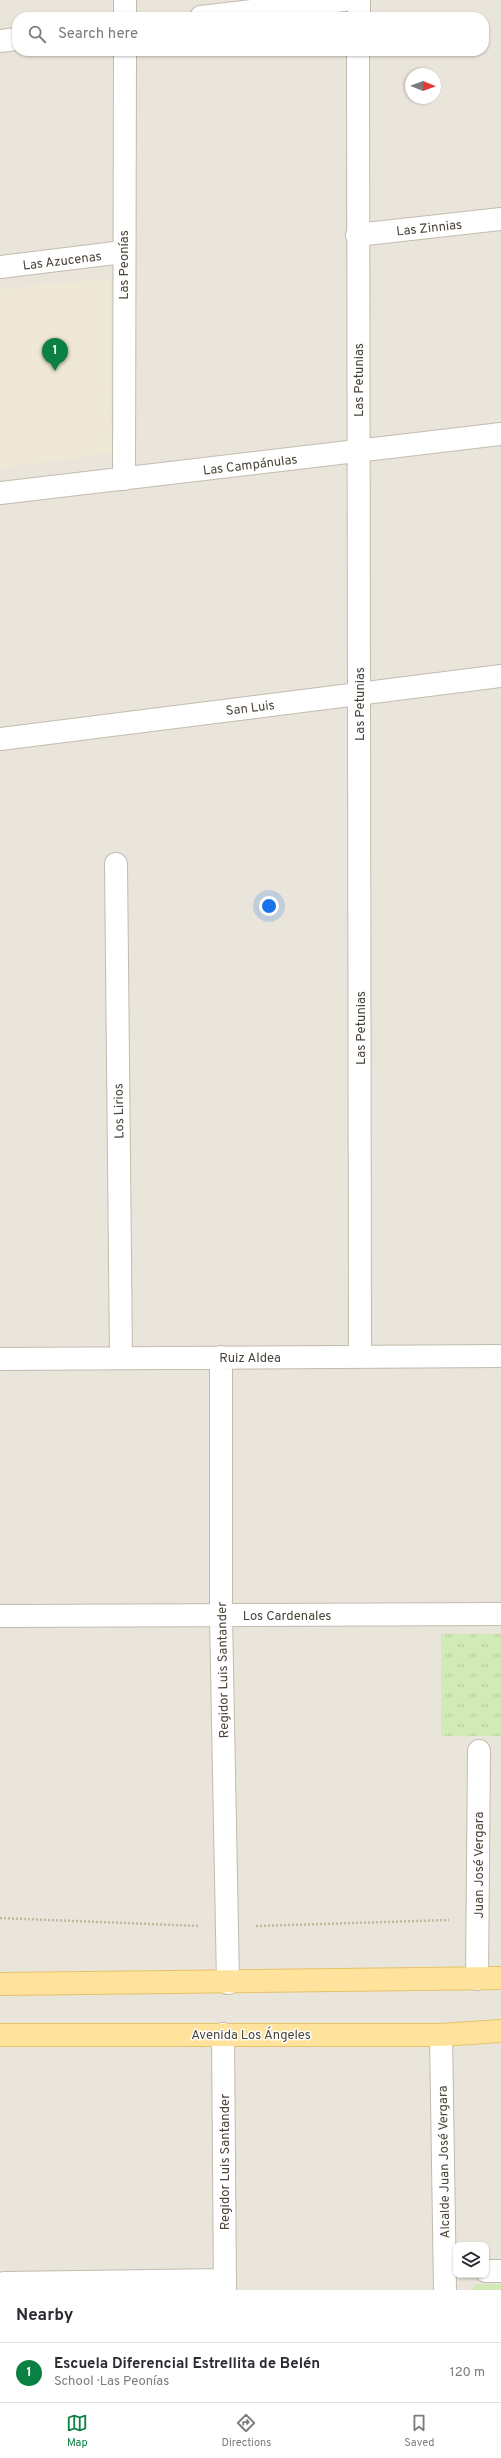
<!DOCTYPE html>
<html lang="en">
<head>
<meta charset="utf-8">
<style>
	body { margin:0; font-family:Overpass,sans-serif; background:#f2f2f3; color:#2b2b33 }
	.controls { position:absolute; right:12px; bottom:12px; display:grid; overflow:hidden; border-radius:8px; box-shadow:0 1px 3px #0004 }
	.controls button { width:36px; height:36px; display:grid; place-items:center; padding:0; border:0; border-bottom:1px solid #e1e1e2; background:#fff; color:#2b2b33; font:20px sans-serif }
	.compass { position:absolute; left:405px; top:68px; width:36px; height:36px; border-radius:50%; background:#fff; box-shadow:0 1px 3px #0004; rotate:91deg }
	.you { position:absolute; left:269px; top:906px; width:14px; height:14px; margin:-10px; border:3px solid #fff; border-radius:50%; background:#1a73e8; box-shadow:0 0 0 6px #1a73e833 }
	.badge { display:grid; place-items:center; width:26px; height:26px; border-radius:50%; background:#0b8043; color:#fff; font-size:13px; font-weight:700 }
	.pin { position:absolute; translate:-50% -33px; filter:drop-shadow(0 1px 2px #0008) }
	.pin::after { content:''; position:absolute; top:21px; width:14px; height:12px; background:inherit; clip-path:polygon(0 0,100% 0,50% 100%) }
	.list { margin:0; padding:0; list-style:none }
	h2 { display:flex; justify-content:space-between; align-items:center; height:52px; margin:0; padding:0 16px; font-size:17px }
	h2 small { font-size:13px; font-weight:400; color:#7c7c81 }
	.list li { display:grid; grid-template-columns:26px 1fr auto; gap:12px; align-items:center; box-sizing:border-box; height:60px; padding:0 16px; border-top:1px solid #e1e1e2 }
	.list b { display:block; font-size:15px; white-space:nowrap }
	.list p { margin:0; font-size:13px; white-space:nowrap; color:#7c7c81 }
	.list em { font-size:13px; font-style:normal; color:#7c7c81 }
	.icon { flex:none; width:22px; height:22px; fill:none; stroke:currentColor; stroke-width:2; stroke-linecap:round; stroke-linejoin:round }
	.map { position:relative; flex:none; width:501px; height:2290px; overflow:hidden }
	.search { position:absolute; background:#fff; box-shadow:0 1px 3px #0004; left:12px; right:12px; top:12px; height:44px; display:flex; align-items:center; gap:10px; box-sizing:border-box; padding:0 14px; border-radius:16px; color:#7c7c81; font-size:15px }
	.sheet { height:112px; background:#fff }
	nav { display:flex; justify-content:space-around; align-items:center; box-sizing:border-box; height:56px; border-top:1px solid #e1e1e2; background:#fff; font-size:11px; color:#7c7c81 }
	nav a { display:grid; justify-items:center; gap:2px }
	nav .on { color:#0b8043 }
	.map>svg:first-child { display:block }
</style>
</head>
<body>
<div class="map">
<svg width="501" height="2290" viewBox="0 0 501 2290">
	<defs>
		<pattern id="grass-tufts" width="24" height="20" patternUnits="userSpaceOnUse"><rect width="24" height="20" fill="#d2eab5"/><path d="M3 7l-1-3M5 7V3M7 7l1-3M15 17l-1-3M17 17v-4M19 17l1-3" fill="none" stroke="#b6ca9c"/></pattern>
	</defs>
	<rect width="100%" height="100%" fill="#f6f3ec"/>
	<!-- residential -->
	<path fill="#eae5da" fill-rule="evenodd" d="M0,0H501V2290H0ZM17,17H484V51H17ZM411,74H435V98H411ZM456,2245H486V2275H456Z"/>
	<!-- education -->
	<path fill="#efe8d6" d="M110,278L111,453L0,468V289Z"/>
	<!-- grass -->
	<path fill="url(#grass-tufts)" d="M441,1634H501V1736H441Z"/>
	<!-- park -->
	<path fill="#d2eab5" d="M477,2284H501V2290H470Z"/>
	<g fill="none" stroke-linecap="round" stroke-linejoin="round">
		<defs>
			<path id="street" d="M125,17V0
				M201,17L344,0
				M359,17V0
				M0,41L17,39
				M358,51L360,1357
				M357,235L501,219
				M0,267L123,252
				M124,479L125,51
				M0,493L501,434
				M0,739L501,676
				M116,864L121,1358
				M221,1357V1615L228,1983
				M0,1359L501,1356
				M0,1616L501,1614
				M477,1979L479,1751
				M223,2034L225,2290
				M441,2035L445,2290
				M486,2271H501
				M4,2290V2283L225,2280"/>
			<path id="primary" d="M0,1984L501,1978
				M0,2035H441L501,2031"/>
		</defs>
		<!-- street casing -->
		<use href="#street" stroke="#c2bbae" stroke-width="24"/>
		<!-- primary casing -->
		<use href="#primary" stroke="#e6c16a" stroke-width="24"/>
		<!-- path -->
		<path stroke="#c4b79f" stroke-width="2.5" stroke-dasharray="2 2" stroke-linecap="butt" d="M0,1918L199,1926
			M256,1926L449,1920"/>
		<!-- street -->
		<use href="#street" stroke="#fff" stroke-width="22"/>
		<!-- primary -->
		<use href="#primary" stroke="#ffe39c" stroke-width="22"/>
	</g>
	<g text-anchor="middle" stroke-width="3" stroke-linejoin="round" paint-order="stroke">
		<!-- street labels -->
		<g font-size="13" fill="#4b4439" stroke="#fff">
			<text transform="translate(429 227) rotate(-6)" y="5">Las Zinnias</text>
			<text transform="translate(62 260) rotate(-7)" y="5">Las Azucenas</text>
			<text transform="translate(123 265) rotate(-90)" y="5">Las Peonías</text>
			<text transform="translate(358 380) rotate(-90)" y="5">Las Petunias</text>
			<text transform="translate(250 464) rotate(-7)" y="5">Las Campánulas</text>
			<text transform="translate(359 704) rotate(-90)" y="5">Las Petunias</text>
			<text transform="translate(250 707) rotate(-7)" y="5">San Luis</text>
			<text transform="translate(360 1028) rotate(-90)" y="5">Las Petunias</text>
			<text transform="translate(118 1111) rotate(-91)" y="5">Los Lirios</text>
			<text x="250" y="1362">Ruiz Aldea</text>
			<text x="287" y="1620">Los Cardenales</text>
			<text transform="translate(222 1670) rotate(-91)" y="5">Regidor Luis Santander</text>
			<text transform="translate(478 1865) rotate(-90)" y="5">Juan José Vergara</text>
			<text x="251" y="2039">Avenida Los Ángeles</text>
			<text transform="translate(224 2162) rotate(-90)" y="5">Regidor Luis Santander</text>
			<text transform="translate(443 2162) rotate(-91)" y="5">Alcalde Juan José Vergara</text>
		</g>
	</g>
</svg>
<div class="controls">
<button><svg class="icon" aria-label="layers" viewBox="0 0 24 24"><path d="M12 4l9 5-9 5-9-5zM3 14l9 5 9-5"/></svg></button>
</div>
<svg class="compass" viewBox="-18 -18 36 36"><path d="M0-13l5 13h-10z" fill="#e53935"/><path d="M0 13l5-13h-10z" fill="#7c7c81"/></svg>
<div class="you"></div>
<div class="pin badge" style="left:55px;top:371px">1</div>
<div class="search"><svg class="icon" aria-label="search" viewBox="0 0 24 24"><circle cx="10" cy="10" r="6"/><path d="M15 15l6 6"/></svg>Search here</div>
</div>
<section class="sheet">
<h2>Nearby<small></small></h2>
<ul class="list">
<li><span class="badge">1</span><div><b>Escuela Diferencial Estrellita de Belén</b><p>School · Las Peonías</p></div><em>120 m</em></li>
</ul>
</section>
<nav>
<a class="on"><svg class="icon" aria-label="map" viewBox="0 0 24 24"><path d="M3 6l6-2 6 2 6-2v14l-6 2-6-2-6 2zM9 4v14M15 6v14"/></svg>Map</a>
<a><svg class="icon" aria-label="directions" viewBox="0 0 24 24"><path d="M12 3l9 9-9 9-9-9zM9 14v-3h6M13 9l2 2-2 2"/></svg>Directions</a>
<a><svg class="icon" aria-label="saved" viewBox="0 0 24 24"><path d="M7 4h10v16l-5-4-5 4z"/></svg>Saved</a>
</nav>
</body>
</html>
